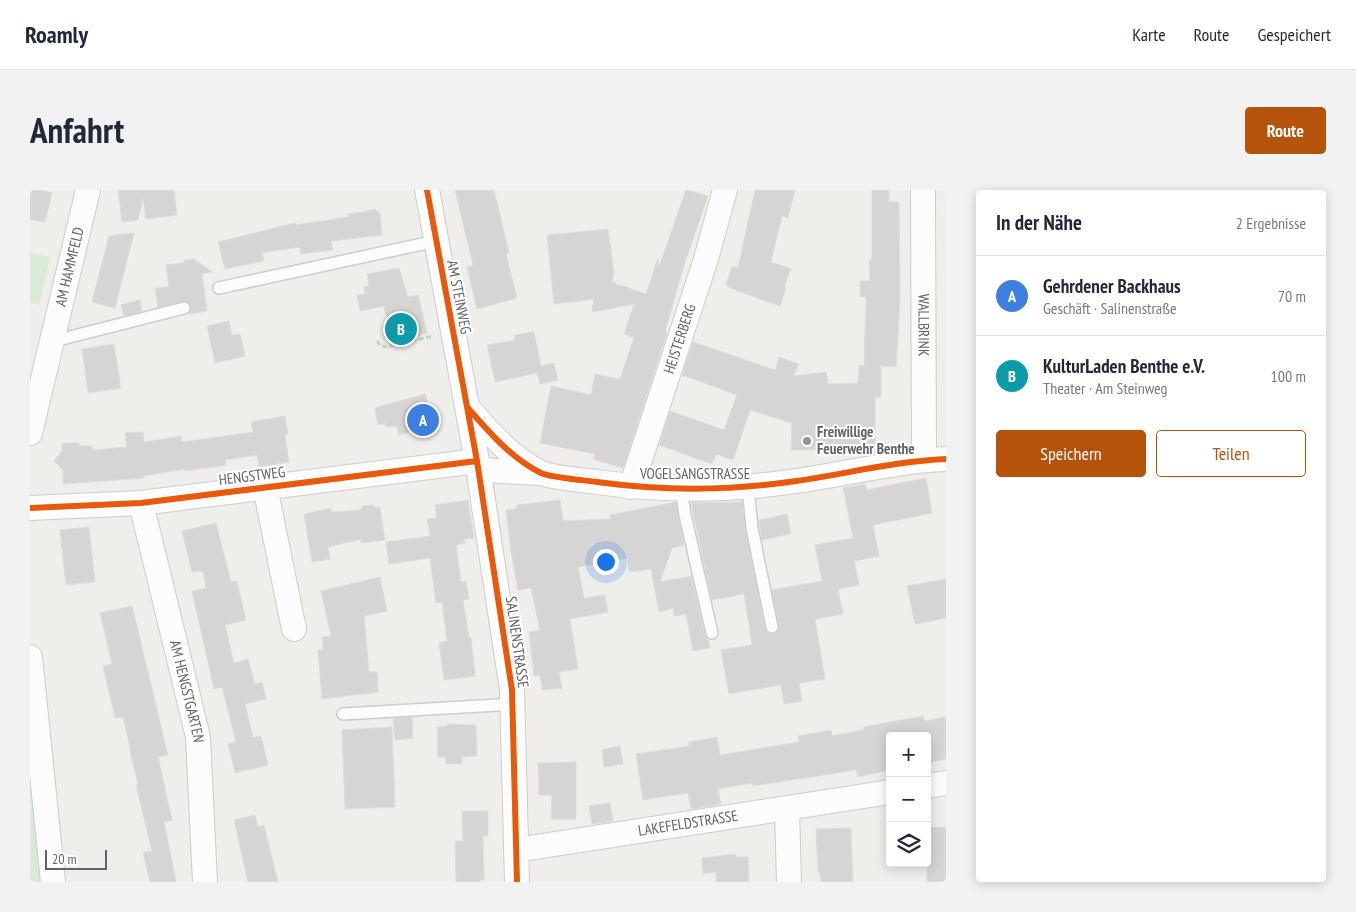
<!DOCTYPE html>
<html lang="de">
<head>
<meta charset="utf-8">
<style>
	body { margin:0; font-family:"PT Sans Narrow",sans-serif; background:#f2f2f3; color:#1f2937 }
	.controls { position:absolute; right:15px; bottom:15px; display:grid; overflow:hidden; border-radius:5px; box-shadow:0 2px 12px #0003 }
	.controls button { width:45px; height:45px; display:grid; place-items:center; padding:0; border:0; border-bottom:1px solid #e0e1e3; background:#fff; color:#1f2937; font:25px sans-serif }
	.scale { position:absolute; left:15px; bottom:12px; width:62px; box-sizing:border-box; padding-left:5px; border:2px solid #5f6368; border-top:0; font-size:14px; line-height:18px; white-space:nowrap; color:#5f6368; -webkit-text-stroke:4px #fff; paint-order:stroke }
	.you { position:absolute; left:575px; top:371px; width:18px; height:18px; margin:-12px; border:4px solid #fff; border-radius:50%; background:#1a73e8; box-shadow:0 0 0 8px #1a73e833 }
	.badge { display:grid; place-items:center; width:32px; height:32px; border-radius:50%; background:#b45309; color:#fff; font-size:16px; font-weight:700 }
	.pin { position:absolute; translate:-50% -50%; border:2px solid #fff; box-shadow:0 1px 5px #0006 }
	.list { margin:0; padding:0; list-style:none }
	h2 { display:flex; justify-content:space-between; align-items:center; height:65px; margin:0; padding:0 20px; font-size:21px }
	h2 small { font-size:16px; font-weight:400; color:#747a83 }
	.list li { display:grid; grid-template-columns:32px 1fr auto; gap:15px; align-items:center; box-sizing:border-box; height:80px; padding:0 20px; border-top:1px solid #e0e1e3 }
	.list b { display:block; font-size:19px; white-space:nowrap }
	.list p { margin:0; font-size:16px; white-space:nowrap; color:#747a83 }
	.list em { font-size:16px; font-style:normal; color:#747a83 }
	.actions { display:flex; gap:10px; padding:15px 20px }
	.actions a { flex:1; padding:11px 0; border:1px solid #b45309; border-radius:5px; text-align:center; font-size:18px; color:#b45309 }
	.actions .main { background:#b45309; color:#fff }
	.icon { flex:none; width:28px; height:28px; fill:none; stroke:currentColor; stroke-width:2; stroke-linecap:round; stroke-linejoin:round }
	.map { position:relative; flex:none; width:916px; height:692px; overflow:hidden; border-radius:5px }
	header { display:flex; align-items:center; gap:30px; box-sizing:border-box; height:70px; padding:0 25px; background:#fff; border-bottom:1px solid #e0e1e3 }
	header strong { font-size:24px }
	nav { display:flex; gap:28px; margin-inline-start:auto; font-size:18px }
	.intro { display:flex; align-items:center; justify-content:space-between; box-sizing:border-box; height:120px; padding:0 30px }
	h1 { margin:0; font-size:35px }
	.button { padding:12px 22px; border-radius:5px; background:#b45309; color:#fff; font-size:18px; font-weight:700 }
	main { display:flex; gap:30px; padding:0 30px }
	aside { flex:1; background:#fff; border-radius:5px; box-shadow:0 2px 12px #0003 }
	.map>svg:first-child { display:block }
</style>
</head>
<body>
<header>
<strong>Roamly</strong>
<nav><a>Karte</a><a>Route</a><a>Gespeichert</a></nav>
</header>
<div class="intro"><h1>Anfahrt</h1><a class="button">Route</a></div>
<main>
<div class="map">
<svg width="916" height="692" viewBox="0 0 916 692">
	<rect width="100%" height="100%" fill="#efeeea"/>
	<!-- green -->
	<path fill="#d8ebd6" d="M0,63L20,67L9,115L0,113Z
		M0,525L17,692H0Z"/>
	<!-- building -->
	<path fill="#d6d5d3" stroke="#deddd9" d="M0,0H10L22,3L15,32L0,29Z
		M88,0H144L147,25L116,29L113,8L108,30L92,32Z
		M425,0H464L479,63L476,64L487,108L447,119L437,77L443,75Z
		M656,0L678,6L654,75L635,142L637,143L593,278L563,269L565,264L510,253L521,196L561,205L565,184L590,189L604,148L594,144L604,114L562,122L564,109L524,114L517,45L578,39L584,82L582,92L586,93V95H591L616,104L628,68L629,77Z
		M725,0H765L758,28L752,26L741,72L761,79L754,97L756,98L750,116L700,98V97L696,95L702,76L708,78Z
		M842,0H859V12H869L870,110L866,177L851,176V207H845V262H827V258L792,257V260H761L762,233L720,220L703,270L686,264L682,274L629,255L640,221L694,240L707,205L652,185L663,152L745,180L749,167L769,174L763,186L796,182L798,194L828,193L829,175L834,176L836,107H830V91H840L839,70H842Z
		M344,19L350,23L352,45L301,51L303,60L271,64L270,57L232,63L234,71L195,79L188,52L265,33L266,35L318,27V24L334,22Z
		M104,43L85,118L62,112L79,46Z
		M164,69L182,82L172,84L177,121L159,124L161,117L156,111L128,117L125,98L139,97L136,75L153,73L155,70Z
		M369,78L378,107L388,105L397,143L363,154L354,116L330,121L327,105L335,104L334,97L339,96L337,84Z
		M110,110L112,121L94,126L91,115Z
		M199,131L202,145L210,144L215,166L185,173L177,136Z
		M504,142L511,176L524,173L528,190L510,194L507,183L465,192L457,155L485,150L484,145Z
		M84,154L91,198L58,203L52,159Z
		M395,204L404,235L369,245L367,236L356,237L355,233L348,235L345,218Z
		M255,226L258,244L255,245L259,272L229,277L227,265L195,270L196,275L155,281V279L114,286V288L33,294V280L24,271L32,261V253H49V256H62L63,260L97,257L95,243L113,242L114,252L151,246L152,252L223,242L221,232Z
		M896,288L902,323L843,335L849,366L824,371L829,395L808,399L813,424L785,429L795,489L769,493L772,511L754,514L751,495L699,504L691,460L722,455L714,404L682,410L661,313L712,312L715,339L735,438L737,442L743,444L747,442L749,436L742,400L792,391L785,355L823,348L813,298L835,294L836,300Z
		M438,310L444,348L434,349L435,353L426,355L431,392L436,391L439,409L433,410L439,448H441L445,486L414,490L409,453L417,451L412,412L406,413L400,368L359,374L356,352L400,346L397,329L407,328L405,315Z
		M530,310L533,331L581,329L580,325L646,312L654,355L642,358L630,392L661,386L675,445L678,449L680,458L663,461L656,424L644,426L643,418L629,422L621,379L599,382L597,368L548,377L554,408L575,405L578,422L540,429L548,479L529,482L532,498L512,500L510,485L504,486L499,442L510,440L501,398L488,400L481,361L476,320L485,319L488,315Z
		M343,315L345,318L350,317L355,350L331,353V349L298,357L300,369L282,372L274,324L301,318L302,322L331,320L332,316Z
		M757,324L761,344L732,350L729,330Z
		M186,333L201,392L207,391L216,430L195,435L204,473L218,469L225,494L232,492L236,509L215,514L223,548L231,546L238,575L205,583L198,554L206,552L192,497L184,499L162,401L176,398L173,381L162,382L152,341Z
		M59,337L65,392L36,395L30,340Z
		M350,387L357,421L334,426L339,482H347L348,502L292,509L288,460H293L292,447L301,446L291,401Z
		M916,389V428L885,434L877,396Z
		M102,416L138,565L128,567L142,630L134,632L146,692H120L113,663L122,661L106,595H108L99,557H100L93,527L85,528L73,476L82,474L70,423Z
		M893,526L894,531L916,527V569L897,573V546H860L859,580L828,587L826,580L723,596V593L688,599L691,614L661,619L658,603L613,610L606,564L659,556V552L687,547L690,565L769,552L768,546L801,540L802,546L833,540V537Z
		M382,527L383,548L365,550L363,529Z
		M417,534L446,535L447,566L432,567V574H416V567H408L407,537L417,536Z
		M362,537L365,617L315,619L312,540Z
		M590,556L593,574L574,577L572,560Z
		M546,572V629H521L522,605H509L508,573Z
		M580,613L583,631L562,634L559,616Z
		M432,621H458V646H453L454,690H450V692H426L425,651H433Z
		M225,625L228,637L234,635L248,692H218L204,630Z
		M916,637V692H897V638Z
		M821,638L823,692H791L790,683H788L786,639Z
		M704,664L708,667H718L719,692H686V682L673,684L672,668Z"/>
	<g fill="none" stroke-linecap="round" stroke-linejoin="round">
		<defs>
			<path id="lane" d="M189,98L406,51
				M20,152L154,118
				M718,297L722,338L742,437
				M651,298L655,325L682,443
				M313,524L483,514"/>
			<g id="street">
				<path d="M397,0L447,271L482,500L487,692"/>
				<path id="s1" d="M893,0L894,270"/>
				<path d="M438,218C459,242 481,268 511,283C523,288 553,290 567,292C633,301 700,301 766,291C816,284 866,271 916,269"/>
				<path id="s2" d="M0,243L58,0"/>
				<path d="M449,280L509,283"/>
				<path d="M235,297L264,439"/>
				<path id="s3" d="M601,297L676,69L695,0"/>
				<path id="s4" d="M111,313L168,547L175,692"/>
				<path d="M0,318L111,313L447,271"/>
				<path d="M0,467L23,692"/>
				<path d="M897,596L916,593"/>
				<path d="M757,618L860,602"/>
				<path id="s5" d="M486,660L757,618L759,692"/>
			</g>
		</defs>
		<!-- lane casing -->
		<use href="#lane" stroke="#cbcccc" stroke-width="14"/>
		<!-- street casing -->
		<use href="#street" stroke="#cbcccc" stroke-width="26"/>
		<!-- path -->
		<path stroke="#cacfcc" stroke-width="3" stroke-dasharray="5 2.5" stroke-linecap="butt" d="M347,151L350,155L356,157L403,146"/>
		<!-- lane -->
		<use href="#lane" stroke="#fdfcfc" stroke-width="11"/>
		<!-- street -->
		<use href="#street" stroke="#fdfcfc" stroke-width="24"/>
		<defs>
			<path id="cycleway" d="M397,0L447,271L482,500L487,692
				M438,218C459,242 481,268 511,283C523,288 553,290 567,292C633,301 700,301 766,291C816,284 866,271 916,269
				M0,318L111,313L447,271"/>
		</defs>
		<!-- cycleway casing -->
		<use href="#cycleway" stroke="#fff" stroke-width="9"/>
		<!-- cycleway -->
		<use href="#cycleway" stroke="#e8590c" stroke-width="6"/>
	</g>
	<!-- markers -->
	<circle fill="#919496" stroke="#fff" stroke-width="2" cx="777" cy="251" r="5"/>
	<g text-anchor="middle" stroke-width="4" stroke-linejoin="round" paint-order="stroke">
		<!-- street labels -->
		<g font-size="15" fill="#5f6368" stroke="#fff">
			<text dy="5" stroke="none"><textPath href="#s2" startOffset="171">AM HAMMFELD</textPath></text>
			<text transform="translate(429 107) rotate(79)" y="5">AM STEINWEG</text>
			<text dy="5" stroke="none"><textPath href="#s1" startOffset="135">WALLBRINK</textPath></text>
			<text dy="5" stroke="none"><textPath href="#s3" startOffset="156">HEISTERBERG</textPath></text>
			<text x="665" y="289">VOGELSANGSTRASSE</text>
			<text transform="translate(222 286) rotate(-7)" y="5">HENGSTWEG</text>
			<text transform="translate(487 452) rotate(82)" y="5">SALINENSTRASSE</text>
			<text dy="5" stroke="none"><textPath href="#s4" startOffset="194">AM HENGSTGARTEN</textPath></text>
			<text dy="5" stroke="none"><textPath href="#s5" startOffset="174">LAKEFELDSTRASSE</textPath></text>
		</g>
		<!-- poi labels -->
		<g font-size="15" font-weight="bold" fill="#5f6368" stroke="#fff" text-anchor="start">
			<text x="787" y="247">Freiwillige<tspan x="787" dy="17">Feuerwehr Benthe</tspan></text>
		</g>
	</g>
</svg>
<div class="controls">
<button>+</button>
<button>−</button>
<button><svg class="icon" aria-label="layers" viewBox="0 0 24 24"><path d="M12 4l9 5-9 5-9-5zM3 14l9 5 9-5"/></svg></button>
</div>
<div class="scale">20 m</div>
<div class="you"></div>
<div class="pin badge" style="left:393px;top:230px;background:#3f7fe0">A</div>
<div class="pin badge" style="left:371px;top:139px;background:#0f9aa8">B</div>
</div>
<aside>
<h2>In der Nähe<small>2 Ergebnisse</small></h2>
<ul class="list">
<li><span class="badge" style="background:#3f7fe0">A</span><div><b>Gehrdener Backhaus</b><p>Geschäft · Salinenstraße</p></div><em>70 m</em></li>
<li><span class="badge" style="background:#0f9aa8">B</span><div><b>KulturLaden Benthe e.V.</b><p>Theater · Am Steinweg</p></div><em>100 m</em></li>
</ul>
<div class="actions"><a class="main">Speichern</a><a>Teilen</a></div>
</aside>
</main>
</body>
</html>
